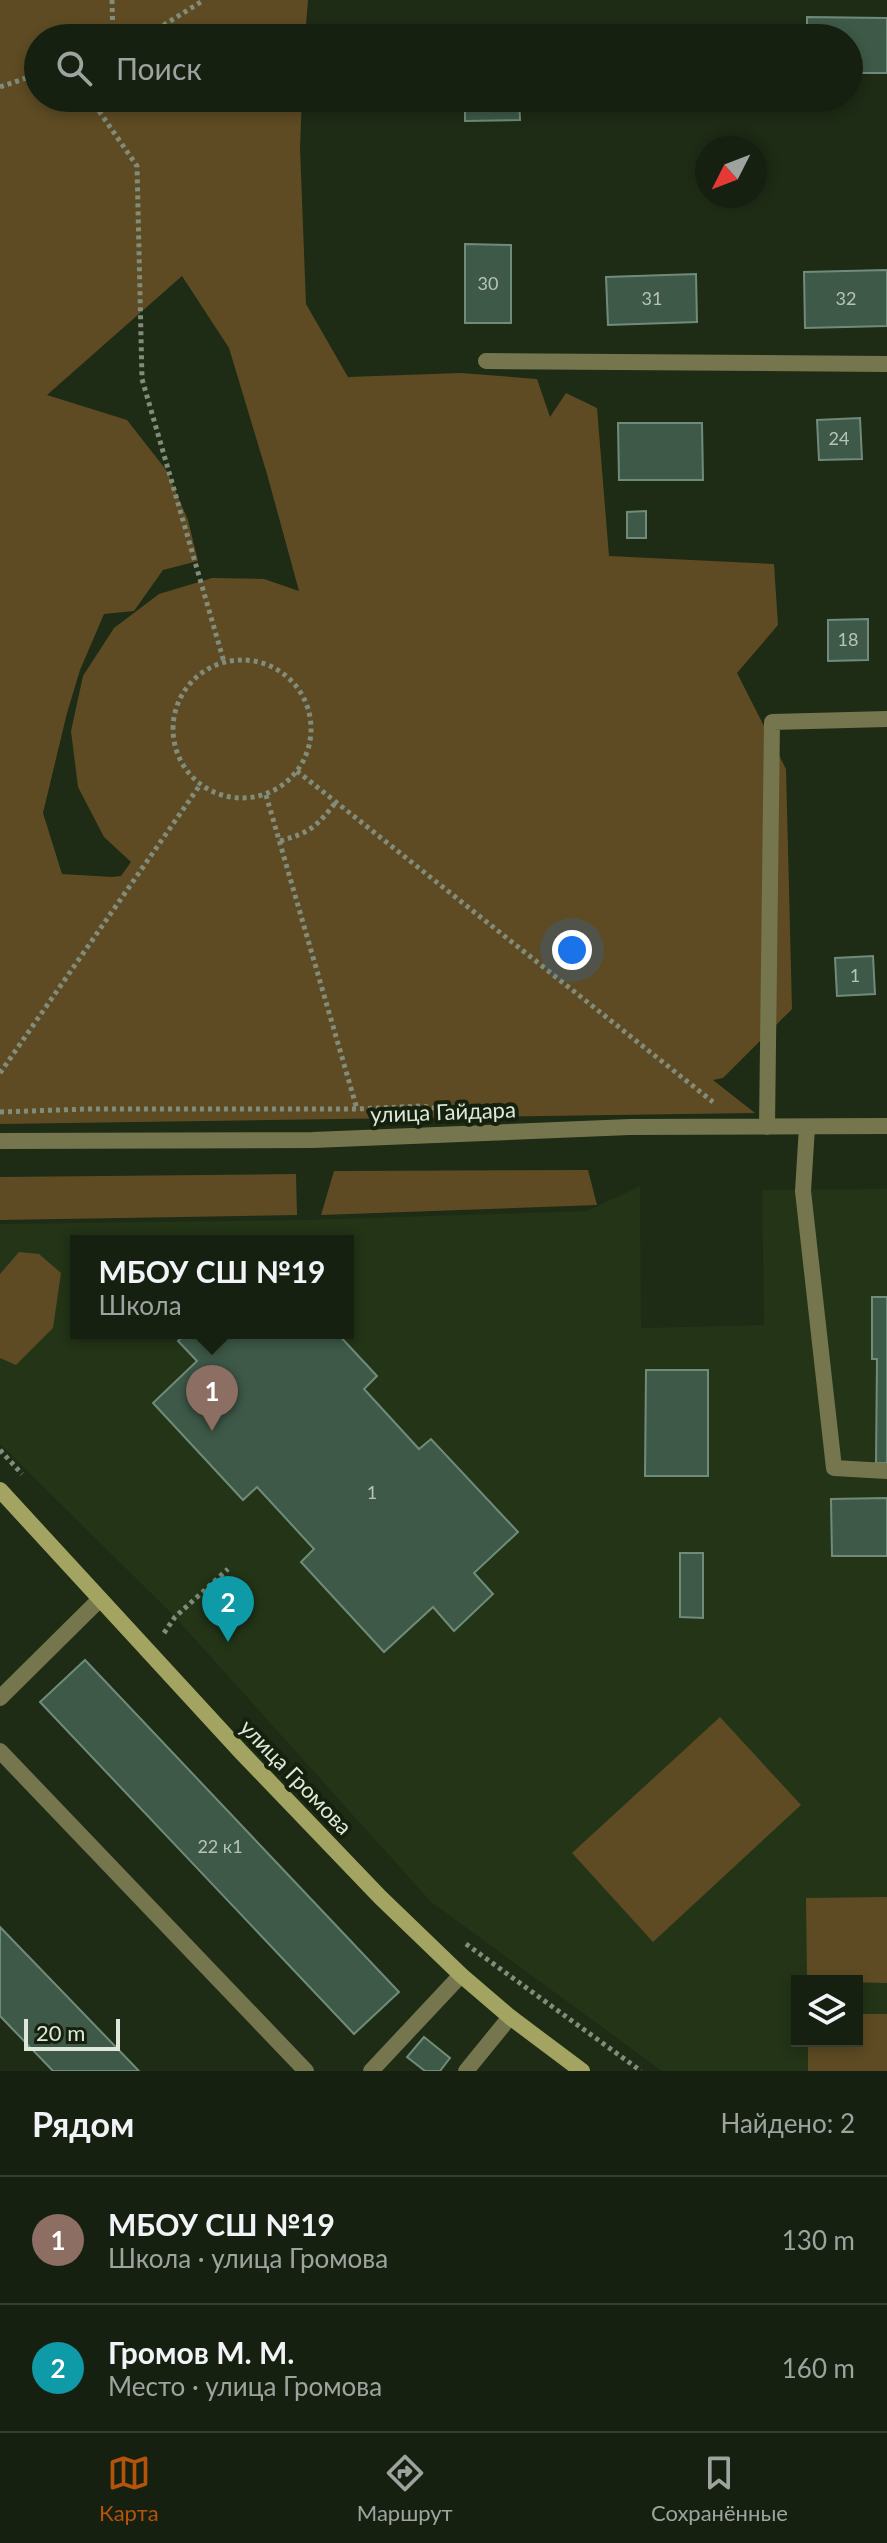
<!DOCTYPE html>
<html lang="ru">
<head>
<meta charset="utf-8">
<style>
	body { margin:0; font-family:Lato,sans-serif; background:#232d1e; color:#f1f3f6 }
	.controls { position:absolute; right:24px; bottom:24px; display:grid; overflow:hidden; border-radius:0px; box-shadow:0 4px 12px #0003 }
	.controls button { width:72px; height:72px; display:grid; place-items:center; padding:0; border:0; border-bottom:2px solid #353e30; background:#162010; color:#f1f3f6; font:40px sans-serif }
	.compass { position:absolute; left:695px; top:136px; width:72px; height:72px; border-radius:50%; background:#162010; box-shadow:0 4px 12px #0003; rotate:228deg }
	.scale { position:absolute; left:24px; bottom:20px; width:96px; box-sizing:border-box; padding-left:8px; border:4px solid #dee7d9; border-top:0; font-size:22px; line-height:28px; white-space:nowrap; color:#dee7d9; -webkit-text-stroke:6px #15210c; paint-order:stroke }
	.you { position:absolute; left:572px; top:950px; width:28px; height:28px; margin:-20px; border:6px solid #fff; border-radius:50%; background:#1a73e8; box-shadow:0 0 0 12px #1a73e833 }
	.badge { display:grid; place-items:center; width:52px; height:52px; border-radius:50%; background:#b45309; color:#fff; font-size:26px; font-weight:700 }
	.pin { position:absolute; translate:-50% -66px; filter:drop-shadow(0 2px 4px #0008) }
	.pin::after { content:''; position:absolute; top:42px; width:28px; height:24px; background:inherit; clip-path:polygon(0 0,100% 0,50% 100%) }
	.popup { position:absolute; left:70px; top:1235px; width:284px; height:104px; box-sizing:border-box; display:grid; place-content:center; border-radius:0px; background:#162010; filter:drop-shadow(0 2px 6px #0005); font-size:26px; white-space:nowrap; color:#9ea39f }
	.popup b { font-size:30px; color:#f1f3f6 }
	.popup::after { content:''; position:absolute; left:50%; top:100%; margin-left:-16px; border:16px solid transparent; border-top-color:#162010 }
	.list { margin:0; padding:0; list-style:none }
	h2 { display:flex; justify-content:space-between; align-items:center; height:104px; margin:0; padding:0 32px; font-size:34px }
	h2 small { font-size:26px; font-weight:400; color:#9ea39f }
	.list li { display:grid; grid-template-columns:52px 1fr auto; gap:24px; align-items:center; box-sizing:border-box; height:128px; padding:0 32px; border-top:2px solid #353e30 }
	.list b { display:block; font-size:30px; white-space:nowrap }
	.list p { margin:0; font-size:26px; white-space:nowrap; color:#9ea39f }
	.list em { font-size:26px; font-style:normal; color:#9ea39f }
	.icon { flex:none; width:44px; height:44px; fill:none; stroke:currentColor; stroke-width:2; stroke-linecap:round; stroke-linejoin:round }
	.map { position:relative; flex:none; width:887px; height:2071px; overflow:hidden }
	.search { position:absolute; background:#162010; box-shadow:0 4px 12px #0003; left:24px; right:24px; top:24px; height:88px; display:flex; align-items:center; gap:20px; box-sizing:border-box; padding:0 28px; border-radius:44px; color:#9ea39f; font-size:30px }
	.sheet { height:360px; background:#162010 }
	nav { display:flex; justify-content:space-around; align-items:center; box-sizing:border-box; height:112px; border-top:2px solid #353e30; background:#162010; font-size:22px; color:#9ea39f }
	nav a { display:grid; justify-items:center; gap:4px }
	nav .on { color:#b45309 }
	.map>svg:first-child { display:block }
</style>
</head>
<body>
<div class="map">
<svg width="887" height="2071" viewBox="0 0 887 2071">
	<rect width="100%" height="100%" fill="#1e2b15"/>
	<!-- built -->
	<path fill="#233417" fill-rule="evenodd" d="M640,1186L641,1328L764,1325L762,1190L887,1189V2071H662L431,1902L175,1617L0,1444V1224L306,1220L587,1211ZM76,1241H348V1333H76ZM797,1981H857V2041H797Z"/>
	<!-- green -->
	<path fill="#5e4b23" fill-rule="evenodd" d="M0,0H308L305,38H38V98H302L300,147L306,304L348,377L461,373L537,379L550,417L566,393L597,408L609,556L774,564L778,625L737,673L786,769L792,1009L723,1078L713,1080L755,1113L0,1124ZM182,276L229,348L267,474L299,591L264,579L212,578L159,594L114,628L83,676L71,731L78,787L104,837L131,862L121,876L112,877L62,874L43,813L67,713L80,670L104,614L134,611L163,570L198,561L188,520L167,471L127,420L47,395Z
		M588,1170L597,1205L321,1215L334,1171Z
		M296,1174L297,1215L0,1220V1177Z
		M19,1252L39,1254L61,1273L53,1328L16,1365L0,1358V1274Z
		M720,1717L801,1805L653,1942L572,1853Z
		M887,1897V1983L807,1981L806,1898Z
		M857,2014H887V2071H808V2041H857Z"/>
	<!-- building -->
	<path fill="#3e5948" stroke="#6f8c7a" stroke-width="2" d="M807,17L887,18V73H849V38H807Z
		M696,28V38H602V29Z
		M464,32H518V38H464Z
		M465,98H519L520,120L465,121Z
		M465,244L511,245V323H465Z
		M887,270V326L805,328L804,272Z
		M696,274L697,322L608,325L606,277Z
		M860,418L862,459L819,460L817,420Z
		M618,423H702L703,480H619Z
		M646,511V538H627V512Z
		M868,619V660L828,661V620Z
		M873,956L875,994L837,996L835,958Z
		M872,1297H887V1463H876L877,1359H872Z
		M187,1333H337L377,1376L364,1389L419,1449L431,1439L518,1532L474,1573L493,1594L454,1631L433,1607L384,1652L301,1562L314,1549L257,1487L243,1500L153,1403L197,1361L178,1341Z
		M646,1370H708V1476H645Z
		M887,1498V1556H832L831,1499Z
		M680,1553H703V1618L680,1617Z
		M85,1660L399,1992L354,2034L40,1702Z
		M0,1927L139,2071H53L0,2016Z
		M424,2037L450,2058L440,2071H425L407,2057Z"/>
	<g fill="none" stroke-linecap="round" stroke-linejoin="round">
		<!-- path -->
		<path stroke="#818c7a" stroke-width="5" stroke-dasharray="4 4" stroke-linecap="butt" d="M112,0L113,38
			M143,38L204,0
			M0,87L38,74
			M90,98L137,166L142,379L224,662
			M173 729a69 69 0 1 1 138 0a69 69 0 1 1-138 0Z
			M297,771L713,1102
			M266,795L357,1109
			M280,841C311,832 316,827 336,802
			M0,1073L200,785
			M0,1112L87,1109H357L422,1106L439,1109
			M0,1450L22,1474
			M164,1633L175,1617L228,1569
			M466,1944L641,2071"/>
		<!-- lane -->
		<path stroke="#75764e" stroke-width="16" d="M486,361L887,364
			M807,1127L803,1191L834,1468L887,1471
			M0,1698L100,1599
			M0,1751L306,2071
			M371,2071L461,1975
			M466,2071L510,2017"/>
		<!-- street -->
		<path stroke="#75764e" stroke-width="16" d="M767,1127L772,722L887,719
			M0,1141L313,1140L630,1127L887,1126"/>
		<!-- secondary -->
		<path stroke="#a3a462" stroke-width="16" d="M0,1490L241,1752L380,1897L461,1975L510,2017L582,2071"/>
	</g>
	<g text-anchor="middle" stroke-width="8" stroke-linejoin="round" paint-order="stroke">
		<!-- number labels -->
		<g font-size="18" fill="#b6c4b5">
			<text x="488" y="290">30</text>
			<text x="652" y="305">31</text>
			<text x="846" y="305">32</text>
			<text x="839" y="445">24</text>
			<text x="848" y="646">18</text>
			<text x="855" y="982">1</text>
			<text x="372" y="1499">1</text>
			<text x="220" y="1853">22 к1</text>
		</g>
		<!-- street labels -->
		<g font-size="22" fill="#dee7d9" stroke="#15210c">
			<text transform="translate(443 1112) rotate(-2)" y="8">улица Гайдара</text>
			<text transform="translate(296 1777) rotate(46)" y="8">улица Громова</text>
		</g>
	</g>
</svg>
<div class="controls">
<button><svg class="icon" aria-label="layers" viewBox="0 0 24 24"><path d="M12 4l9 5-9 5-9-5zM3 14l9 5 9-5"/></svg></button>
</div>
<svg class="compass" viewBox="-18 -18 36 36"><path d="M0-13l5 13h-10z" fill="#e53935"/><path d="M0 13l5-13h-10z" fill="#9ea39f"/></svg>
<div class="scale">20 m</div>
<div class="you"></div>
<div class="pin badge" style="left:212px;top:1431px;background:#8d6e63">1</div>
<div class="popup"><b>МБОУ СШ №19</b>Школа</div>
<div class="pin badge" style="left:228px;top:1642px;background:#0f9aa8">2</div>
<div class="search"><svg class="icon" aria-label="search" viewBox="0 0 24 24"><circle cx="10" cy="10" r="6"/><path d="M15 15l6 6"/></svg>Поиск</div>
</div>
<section class="sheet">
<h2>Рядом<small>Найдено: 2</small></h2>
<ul class="list">
<li><span class="badge" style="background:#8d6e63">1</span><div><b>МБОУ СШ №19</b><p>Школа · улица Громова</p></div><em>130 m</em></li>
<li><span class="badge" style="background:#0f9aa8">2</span><div><b>Громов М. М.</b><p>Место · улица Громова</p></div><em>160 m</em></li>
</ul>
</section>
<nav>
<a class="on"><svg class="icon" aria-label="map" viewBox="0 0 24 24"><path d="M3 6l6-2 6 2 6-2v14l-6 2-6-2-6 2zM9 4v14M15 6v14"/></svg>Карта</a>
<a><svg class="icon" aria-label="directions" viewBox="0 0 24 24"><path d="M12 3l9 9-9 9-9-9zM9 14v-3h6M13 9l2 2-2 2"/></svg>Маршрут</a>
<a><svg class="icon" aria-label="saved" viewBox="0 0 24 24"><path d="M7 4h10v16l-5-4-5 4z"/></svg>Сохранённые</a>
</nav>
</body>
</html>
